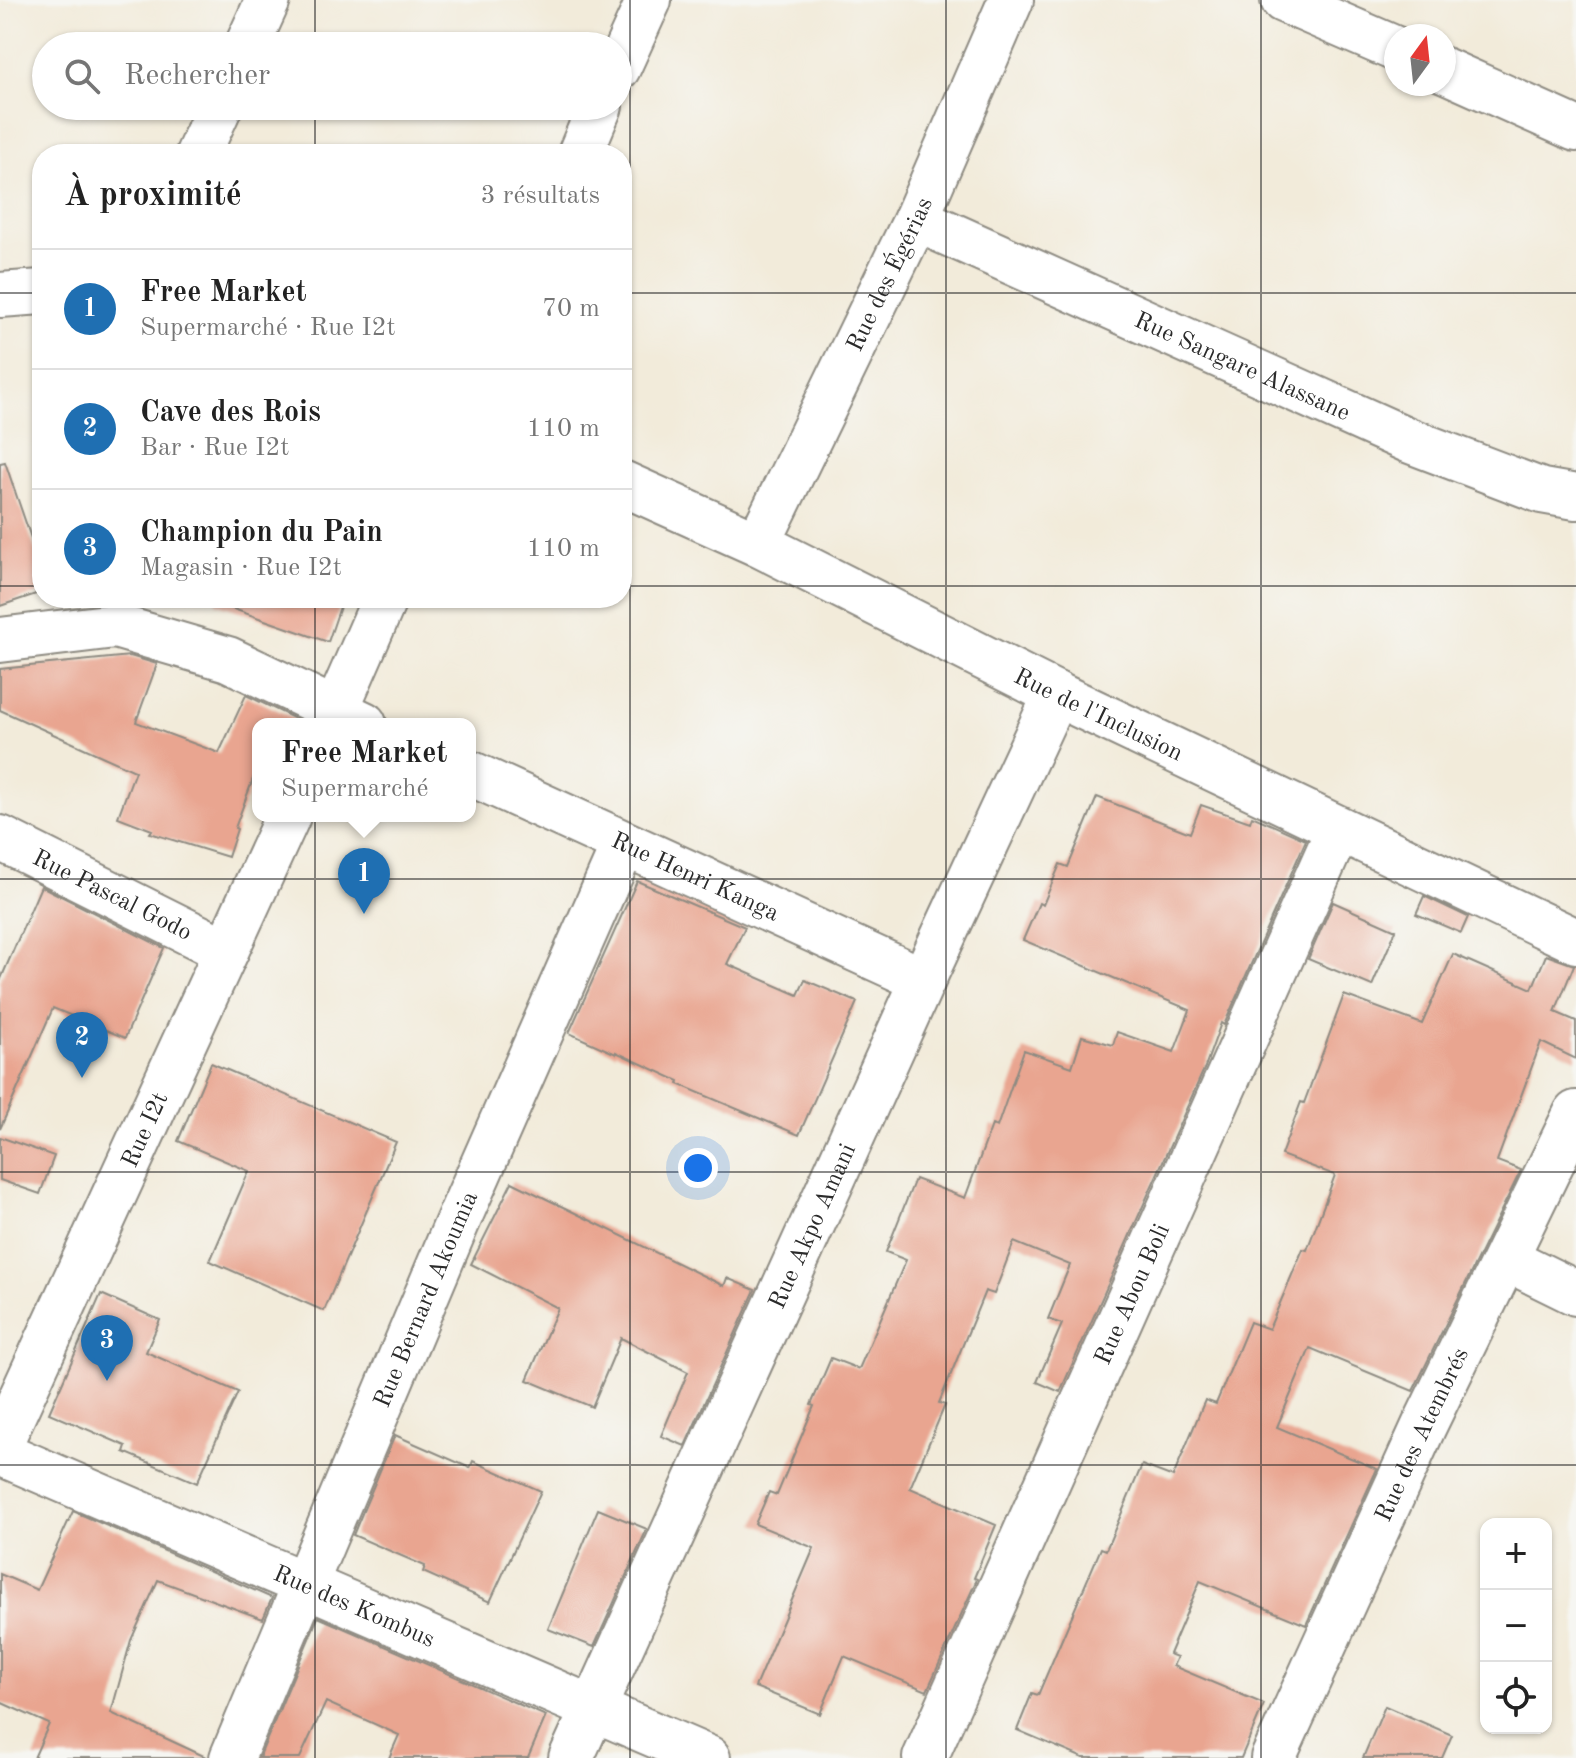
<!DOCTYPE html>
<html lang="fr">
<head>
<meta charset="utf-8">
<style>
	body { margin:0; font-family:"Old Standard TT",serif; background:#f2f2f2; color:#222 }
	.controls { position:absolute; right:24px; bottom:24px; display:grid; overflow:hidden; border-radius:16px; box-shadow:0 2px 6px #0004 }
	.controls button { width:72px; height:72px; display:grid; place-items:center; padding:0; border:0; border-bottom:2px solid #e0e0e0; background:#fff; color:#222; font:40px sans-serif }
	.compass { position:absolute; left:1384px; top:24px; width:72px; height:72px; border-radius:50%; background:#fff; box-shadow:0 2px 6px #0004; rotate:15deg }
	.you { position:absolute; left:698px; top:1168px; width:28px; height:28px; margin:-20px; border:6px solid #fff; border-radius:50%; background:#1a73e8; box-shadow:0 0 0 12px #1a73e833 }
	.badge { display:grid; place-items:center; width:52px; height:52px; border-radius:50%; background:#1f6fb2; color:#fff; font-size:26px; font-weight:700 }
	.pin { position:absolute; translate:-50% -66px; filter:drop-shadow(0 2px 4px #0008) }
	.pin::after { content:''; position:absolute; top:42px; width:28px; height:24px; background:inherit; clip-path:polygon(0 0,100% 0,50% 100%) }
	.popup { position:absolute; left:252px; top:718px; width:224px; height:104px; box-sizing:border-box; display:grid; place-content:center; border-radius:16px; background:#fff; filter:drop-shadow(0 2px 6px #0005); font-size:26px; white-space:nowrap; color:#767676 }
	.popup b { font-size:30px; color:#222 }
	.popup::after { content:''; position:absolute; left:50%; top:100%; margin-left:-16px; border:16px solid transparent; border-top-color:#fff }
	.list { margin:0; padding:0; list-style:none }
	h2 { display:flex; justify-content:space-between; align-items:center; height:104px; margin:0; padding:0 32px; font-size:34px }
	h2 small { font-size:26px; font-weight:400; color:#767676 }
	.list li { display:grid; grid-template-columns:52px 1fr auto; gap:24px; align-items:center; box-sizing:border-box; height:120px; padding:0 32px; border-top:2px solid #e0e0e0 }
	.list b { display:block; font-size:30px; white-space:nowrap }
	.list p { margin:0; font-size:26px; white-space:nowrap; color:#767676 }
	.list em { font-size:26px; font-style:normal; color:#767676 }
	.icon { flex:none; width:44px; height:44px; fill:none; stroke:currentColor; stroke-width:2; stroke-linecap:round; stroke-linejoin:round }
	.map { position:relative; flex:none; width:1576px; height:1758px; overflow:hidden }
	.search { position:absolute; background:#fff; box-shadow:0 2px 6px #0004; left:32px; top:32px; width:600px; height:88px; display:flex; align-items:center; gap:20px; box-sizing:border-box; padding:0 28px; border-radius:44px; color:#767676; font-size:30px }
	.panel { position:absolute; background:#fff; box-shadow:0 2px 6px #0004; left:32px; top:144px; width:600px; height:464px; border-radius:32px }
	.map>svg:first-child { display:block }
</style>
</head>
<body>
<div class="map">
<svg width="1576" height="1758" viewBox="0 0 1576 1758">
	<rect width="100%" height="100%" fill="#f6f6f2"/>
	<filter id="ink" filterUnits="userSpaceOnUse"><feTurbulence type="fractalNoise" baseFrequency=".0125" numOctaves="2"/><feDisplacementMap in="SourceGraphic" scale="16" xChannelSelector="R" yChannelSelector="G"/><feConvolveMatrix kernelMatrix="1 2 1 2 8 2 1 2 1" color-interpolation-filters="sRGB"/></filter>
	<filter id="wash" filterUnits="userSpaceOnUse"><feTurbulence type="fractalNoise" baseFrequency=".006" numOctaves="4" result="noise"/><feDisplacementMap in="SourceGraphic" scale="32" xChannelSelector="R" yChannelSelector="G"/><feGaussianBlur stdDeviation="1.8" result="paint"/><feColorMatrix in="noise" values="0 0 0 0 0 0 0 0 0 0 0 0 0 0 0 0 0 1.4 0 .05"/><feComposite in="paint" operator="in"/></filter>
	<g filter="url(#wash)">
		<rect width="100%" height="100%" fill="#f2ebda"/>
		<g id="blocks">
			<!-- building -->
			<path fill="#e9a590" d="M5,462L42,570V592L0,606V463Z
				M217,598H343L328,642L216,603Z
				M130,656L157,664L136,722L219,753L246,695L306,724H258V765L235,828L237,829L228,857L150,833L152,830L118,817L135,771L0,710V669Z
				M1097,797L1190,833L1201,805L1250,822L1252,816L1306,840L1224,1025L1221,1023L1205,1067L1060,1392L1037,1382L1062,1324L1048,1319L1070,1265L1014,1242L994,1294L985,1291L939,1403L945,1405L910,1488L996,1525L974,1578L977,1579L927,1691L844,1656L820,1714L755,1687L814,1548L755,1524L769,1492L777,1495L814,1406L811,1405L831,1358L859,1369L906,1260L886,1252L915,1179L965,1198L992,1125L997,1127L1024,1050L1072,1067L1082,1036L1113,1045L1117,1032L1174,1052L1190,1010L1023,940L1039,903L1043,905L1060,864L1068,867Z
				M637,881L745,927L727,964L798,995L805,980L857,1002L799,1135L678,1084L679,1081L616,1052V1054L569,1033Z
				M41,886L164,948L125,1038L53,1008L0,1129V981Z
				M1424,896L1468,917L1461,933L1416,914Z
				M1333,902L1396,930L1372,986L1308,959Z
				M1453,954L1532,989L1546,955L1574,965L1555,1012L1576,1021V1059L1541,1042L1497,1161L1521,1170L1413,1391L1310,1348L1277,1427L1377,1469L1306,1625L1200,1581L1169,1654L1177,1657L1173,1666L1264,1704L1241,1758H1083L1017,1730L1032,1693L1038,1695L1101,1548L1106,1550L1142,1465L1173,1477L1205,1400L1216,1404L1250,1322L1269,1329L1303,1249L1307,1250L1335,1175L1281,1155L1301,1102L1304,1103L1344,995L1422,1024Z
				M211,1063L396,1142L324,1311L210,1261L249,1171L178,1141Z
				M0,1137L54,1156L40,1194L0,1180Z
				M512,1182L724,1286L727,1278L755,1290L685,1446L661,1436L688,1372L621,1338L592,1407L527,1380L558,1308L471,1264Z
				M101,1294L160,1320L146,1352L238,1392L197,1483L124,1452L126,1446L49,1413Z
				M395,1435L470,1468L473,1461L541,1491L490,1602L423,1572L425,1566L353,1535Z
				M598,1509L647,1529L594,1647L548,1629Z
				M73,1511L272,1598L263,1619L158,1580L131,1640L111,1713L208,1758H34L49,1724L0,1702V1574L37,1590Z
				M318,1617L546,1716L528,1758H389L399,1735L326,1702L300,1758H259Z
				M1385,1706L1452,1735L1442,1758H1363Z"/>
		</g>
	</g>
	<g filter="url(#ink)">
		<use href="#blocks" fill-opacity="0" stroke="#8e8b82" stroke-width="2"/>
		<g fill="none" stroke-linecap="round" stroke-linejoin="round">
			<defs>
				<g id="minor">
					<path d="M1283,0L1396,49"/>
					<path d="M247,46L268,0"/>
					<path d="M618,68L649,0"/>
					<path d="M1444,70L1576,129"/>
					<path d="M198,154L220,106"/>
					<path d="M580,154L600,106"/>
					<path id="s1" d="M916,219L1408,440L1542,491L1576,497"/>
					<path d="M0,295L42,292"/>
					<path id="s2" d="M622,483L758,544L1056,694L1576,941"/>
					<path id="s3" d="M758,544L916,219L1011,0"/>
					<path d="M0,640L115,626L228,659L364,724"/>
					<path d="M330,724L385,598"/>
					<path id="s4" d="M470,773L923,980"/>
					<path id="s5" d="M0,838L226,951"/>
					<path d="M1507,1259L1576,1293"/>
					<path id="s6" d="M0,1444L288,816"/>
					<path id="s7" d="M0,1453L708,1758"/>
					<path id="s8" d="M232,1758L457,1223L624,844"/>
					<path id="s9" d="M571,1758L923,980L1056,694"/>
					<path id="s10" d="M925,1758L1338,830"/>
					<path id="s11" d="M1273,1758L1424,1426L1576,1113"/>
				</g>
			</defs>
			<!-- minor casing -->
			<use href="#minor" stroke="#8e8b82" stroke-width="48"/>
			<!-- minor -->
			<use href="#minor" stroke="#fff" stroke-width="44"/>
		</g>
	</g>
	<!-- grid -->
	<path fill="none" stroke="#2b2b2b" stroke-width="2" stroke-opacity="0.55" d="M315,0V46M630,0V1758M946,0V1758M1261,0V1758M315,106V154M0,293H42M622,293H1576M0,586H42M622,586H1576M315,598V1758M0,879H1576M0,1172H1576M0,1465H1576"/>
	<g text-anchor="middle" stroke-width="7" stroke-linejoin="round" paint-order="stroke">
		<!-- street labels -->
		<g font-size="24" fill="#2b2b2b" stroke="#f6f6f2">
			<text dy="8" stroke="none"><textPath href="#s3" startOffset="300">Rue des Égérias</textPath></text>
			<text dy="8" stroke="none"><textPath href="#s1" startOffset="358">Rue Sangare Alassane</textPath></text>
			<text dy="8" stroke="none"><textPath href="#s2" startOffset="530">Rue de l'Inclusion</textPath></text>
			<text dy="8" stroke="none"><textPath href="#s4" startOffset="248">Rue Henri Kanga</textPath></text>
			<text dy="8" stroke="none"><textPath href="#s5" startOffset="126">Rue Pascal Godo</textPath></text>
			<text dy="8" stroke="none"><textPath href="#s6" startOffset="346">Rue I2t</textPath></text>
			<text dy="8" stroke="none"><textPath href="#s9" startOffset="584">Rue Akpo Amani</textPath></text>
			<text dy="8" stroke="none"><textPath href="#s10" startOffset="508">Rue Abou Boli</textPath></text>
			<text dy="8" stroke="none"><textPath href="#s8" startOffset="498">Rue Bernard Akoumia</textPath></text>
			<text dy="8" stroke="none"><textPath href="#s11" startOffset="356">Rue des Atembrés</textPath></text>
			<text dy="8" stroke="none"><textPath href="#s7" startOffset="386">Rue des Kombus</textPath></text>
		</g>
	</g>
</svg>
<div class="controls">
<button>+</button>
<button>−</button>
<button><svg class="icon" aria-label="locate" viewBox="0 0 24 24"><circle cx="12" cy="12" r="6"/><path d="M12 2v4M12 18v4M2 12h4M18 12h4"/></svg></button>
</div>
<svg class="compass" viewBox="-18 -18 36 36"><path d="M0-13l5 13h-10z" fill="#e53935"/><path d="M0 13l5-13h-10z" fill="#767676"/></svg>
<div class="you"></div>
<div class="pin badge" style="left:364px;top:914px">1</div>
<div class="popup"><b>Free Market</b>Supermarché</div>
<div class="pin badge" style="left:82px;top:1078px">2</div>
<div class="pin badge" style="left:107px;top:1381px">3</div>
<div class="search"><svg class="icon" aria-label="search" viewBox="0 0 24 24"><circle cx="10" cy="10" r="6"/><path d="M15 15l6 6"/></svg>Rechercher</div>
<section class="panel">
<h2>À proximité<small>3 résultats</small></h2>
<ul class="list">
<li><span class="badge">1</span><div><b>Free Market</b><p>Supermarché · Rue I2t</p></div><em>70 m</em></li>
<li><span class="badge">2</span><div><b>Cave des Rois</b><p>Bar · Rue I2t</p></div><em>110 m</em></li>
<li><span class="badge">3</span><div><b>Champion du Pain</b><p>Magasin · Rue I2t</p></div><em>110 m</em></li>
</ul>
</section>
</div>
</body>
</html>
